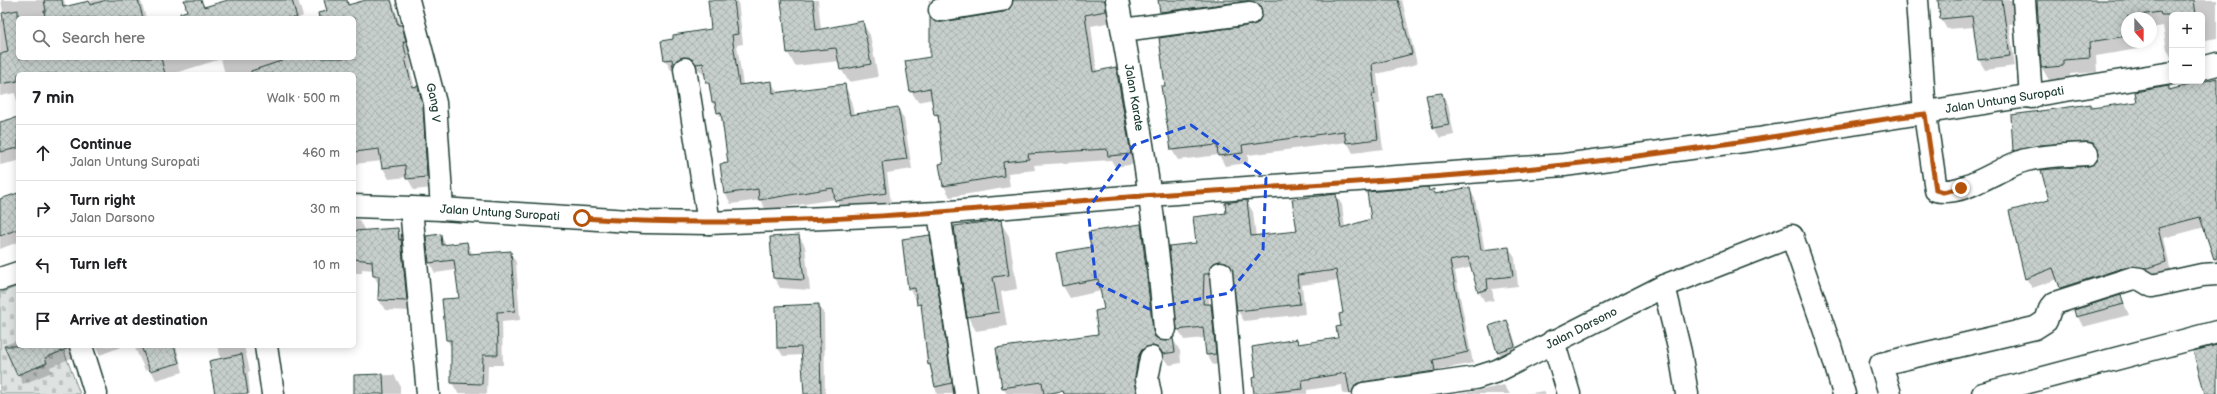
<!DOCTYPE html>
<html lang="en">
<head>
<meta charset="utf-8">
<style>
	body { margin:0; font-family:"Balsamiq Sans",sans-serif; background:#f2f2f2; color:#202124 }
	.controls { position:absolute; right:12px; top:12px; display:grid; overflow:hidden; border-radius:6px; box-shadow:0 2px 10px #0003 }
	.controls button { width:36px; height:36px; display:grid; place-items:center; padding:0; border:0; border-bottom:1px solid #e0e0e0; background:#fff; color:#202124; font:20px sans-serif }
	.compass { position:absolute; left:2121px; top:12px; width:36px; height:36px; border-radius:50%; background:#fff; box-shadow:0 2px 10px #0003; rotate:159deg }
	.stop { position:absolute; width:12px; height:12px; margin:-9px; border:3px solid #b45309; border-radius:50%; background:#fff }
	.stop.end { background:#b45309; border-color:#fff; box-shadow:0 1px 4px #0008 }
	.list { margin:0; padding:0; list-style:none }
	h2 { display:flex; justify-content:space-between; align-items:center; height:52px; margin:0; padding:0 16px; font-size:17px }
	h2 small { font-size:13px; font-weight:400; color:#757577 }
	.list li { display:grid; grid-template-columns:26px 1fr auto; gap:12px; align-items:center; box-sizing:border-box; height:56px; padding:0 16px; border-top:1px solid #e0e0e0 }
	.list b { display:block; font-size:15px; white-space:nowrap }
	.list p { margin:0; font-size:13px; white-space:nowrap; color:#757577 }
	.list em { font-size:13px; font-style:normal; color:#757577 }
	.icon { flex:none; width:22px; height:22px; fill:none; stroke:currentColor; stroke-width:2; stroke-linecap:round; stroke-linejoin:round }
	.map { position:relative; flex:none; width:2217px; height:394px; overflow:hidden }
	.search { position:absolute; background:#fff; box-shadow:0 2px 10px #0003; left:16px; top:16px; width:340px; height:44px; display:flex; align-items:center; gap:10px; box-sizing:border-box; padding:0 14px; border-radius:6px; color:#757577; font-size:15px }
	.panel { position:absolute; background:#fff; box-shadow:0 2px 10px #0003; left:16px; top:72px; width:340px; height:276px; border-radius:6px }
	.map>svg:first-child { display:block }
</style>
</head>
<body>
<div class="map">
<svg width="2217" height="394" viewBox="0 0 2217 394">
	<defs>
		<pattern id="cemetery-stones" width="16" height="16" patternUnits="userSpaceOnUse"><rect width="16" height="16" fill="#dee3e2"/><path d="M2 7V4a2 2 0 0 1 4 0v3zM10 15v-3a2 2 0 0 1 4 0v3z" fill="#bec4c2"/></pattern>
		<pattern id="building-cross-hatch" width="8" height="8" patternUnits="userSpaceOnUse"><rect width="8" height="8" fill="#c7cfcc"/><path d="M0 0l8 8M0 8l8-8" fill="none" stroke="#aab3b0"/></pattern>
	</defs>
	<rect width="100%" height="100%" fill="#fff"/>
	<filter id="ink" filterUnits="userSpaceOnUse"><feTurbulence type="fractalNoise" baseFrequency=".025" numOctaves="2"/><feDisplacementMap in="SourceGraphic" scale="8" xChannelSelector="R" yChannelSelector="G"/><feConvolveMatrix kernelMatrix="1 2 1 2 8 2 1 2 1" color-interpolation-filters="sRGB"/></filter>
	<g filter="url(#ink)">
		<!-- cemetery -->
		<path fill="url(#cemetery-stones)" stroke="#7e908b" d="M18,286V346H62L80,394H0V293Z"/>
		<!-- shadow -->
		<path fill="#0003" d="M1,0H64L66,7L94,0H140L142,4L146,18H18V58H354V18H330L329,0H347L350,5L370,0H392L401,26L408,37L412,53H409L412,69L410,70L415,87H417L424,98L433,188L414,190L407,177L389,179L383,168L382,161L354,164V74H225L221,59L172,74H18V105L15,93L0,96V20L4,19Z
			M185,0H201L205,7L232,0H298L303,16L299,18H190Z
			M709,0L738,1L743,44L737,45L743,85L772,83L778,93L844,85L850,96L854,115L898,108L904,119L912,169L887,173L891,203L842,211L836,199L766,210L760,200L731,204L725,193L729,164L724,123L712,102L706,74H703L697,68L690,67L671,70L665,60L662,42L712,30Z
			M782,0H818L821,30L862,22L870,35L878,77L849,82L841,69L840,61L795,66L788,53Z
			M928,0H997L935,16Z
			M1010,0H1109L1112,22L1091,26L1097,72L1116,68L1122,79L1136,164L1115,167L1111,160L1034,165L1035,170L1008,173L1010,187L950,197L944,186L945,164L940,123L935,114L933,99L918,102L911,91L931,58L935,22L942,23L1003,13L1010,10L1014,1Z
			M1159,0H1402L1417,64L1377,74L1380,104H1377L1383,149L1353,153L1347,142L1248,155V163L1225,166L1219,155L1178,160L1172,150L1252,26L1262,19L1263,13L1255,10L1166,22L1161,12Z
			M1939,0H2020L2018,23L2009,24L2015,66L1985,70L1979,60L1974,27L1947,29L1941,19Z
			M2038,0H2217V38L2205,40L2206,47H2203L2204,59H2202V15H2172V59L2167,49L2163,26L2151,28V18H2127V42H2137L2138,49L2096,56L2097,72L2070,74V80L2050,82L2042,68Z
			M2217,79V264L2205,227L2164,238L2171,273L2066,298L2058,279L2032,288L2026,278L2050,201L2099,161L2100,153L2093,151L2020,161L2014,151L2012,116L2090,105L2092,109L2138,102L2168,87L2170,91Z
			M1442,94L1448,104L1454,135L1440,138L1434,128Z
			M0,123L18,148V161L0,165Z
			M1428,188L1430,192L1434,191L1436,194L1469,188L1475,199L1485,251L1509,248L1515,258L1518,286L1492,289L1494,300L1485,302L1479,292L1472,267L1455,271L1473,363L1439,370L1440,381L1365,394H1343L1342,385L1307,390V394H1255L1253,378H1257L1297,340L1299,344L1339,339L1344,314L1339,280L1302,285L1305,314L1244,321L1238,311L1233,272L1214,284H1210L1209,305H1211L1217,315L1221,364L1213,365L1207,355L1205,338L1184,340L1178,329L1197,244L1228,214L1247,202L1253,212L1256,237L1298,232L1336,195L1342,205L1345,228L1372,220Z
			M18,194V242L0,249V201Z
			M354,219L359,220L365,231L397,229L403,238L412,311L385,310L379,300V285L374,276V270L362,269V273H356L354,270Z
			M1000,221L1009,236L1017,289L1001,292L1007,326L976,331L968,317L955,227Z
			M1140,226L1147,237L1159,340L1167,342L1173,339L1180,351L1181,363L1170,365L1161,357L1143,379L1046,394H1007L1003,388L1099,335L1106,310L1101,291L1070,298L1063,286L1057,254L1092,247Z
			M440,235L446,245L467,243L473,255L510,252L516,262L520,320L502,322L503,365H488L487,394L458,393L452,383V348L447,340L460,299L456,270L435,273L430,263Z
			M799,236L805,246L810,290L780,288L774,278L771,238Z
			M929,236L935,247L957,394H937L929,364L923,312L917,299H916L909,289Z
			M2121,296L2129,315L2083,327L2075,311Z
			M819,305L824,314L825,394H805L803,355L783,356L778,348Z
			M1507,322L1512,331L1519,355L1503,360L1498,351Z
			M18,340V346H78L74,357L50,367L52,372L23,384L5,345Z
			M95,346H123L100,355Z
			M134,346H176L183,372L156,380L150,368L145,370Z
			M218,346H244L250,371L248,372L250,394H210L216,392L209,362L221,359Z
			M394,375L400,385V394H355V376Z
			M1504,385L1510,394H1459L1477,391Z
			M1544,391L1546,394H1526Z"/>
		<!-- building -->
		<path fill="url(#building-cross-hatch)" stroke="#1f3d34" d="M44,0H62L63,7L89,1L90,5L106,0H138L143,18H45L44,11H46Z
			M184,0H201L204,7L228,0H292L297,18H181L180,13L187,11Z
			M324,0H347L348,5L366,0H391L398,25H402L406,41L403,42L407,58H405L412,87L418,86L423,105L427,177L406,179L405,165L382,168L379,149L354,152V74H251V71L290,58H354V18H319L318,13L327,11Z
			M708,0H734L738,34L732,35L739,85L772,81L773,93L845,84L850,115L898,107L907,159L882,162L886,193L835,201L833,188L759,200L758,189L724,194L720,164L728,163L721,112L717,113L715,102H712L709,83H706L703,63L696,64L690,58L683,57L677,60L673,67L672,59L664,60L661,41L673,39V35L711,29Z
			M781,0H813L816,30L863,21L871,64L840,70L836,48L787,53Z
			M1013,0H1105L1106,11L1085,15L1093,72L1116,67L1131,154L1108,156L1107,149L1028,154L1029,159L1003,162L1004,176L943,186L939,164L943,163L938,114L934,115L930,88L910,92L905,61L930,57V16L935,22H942L1003,12L1009,9Z
			M1158,0H1398L1412,54L1372,64L1375,94H1372L1378,139L1346,143L1344,131L1242,145L1243,153L1218,156L1217,145L1171,150L1161,86H1165L1159,38L1252,25L1258,23L1262,12L1260,5L1248,1L1160,12Z
			M1938,0H2002L2010,56L1978,60L1972,16L1940,19Z
			M2037,0H2194L2196,15H2161L2160,12L2127,17V36L2089,42L2090,58L2063,60V66L2041,68Z
			M18,10V58H161L165,74H18V81L0,84V54L8,52L2,13Z
			M2217,78V258L2214,259L2200,217L2158,228L2166,262L2147,268L2129,266L2060,288L2053,268L2025,279L2009,211L2049,200L2041,170L2088,166L2098,160L2099,153L2093,143L2086,142L2040,145L2013,151L2011,115L2091,104V108L2137,102L2135,92L2169,86V90Z
			M1442,93L1449,125L1433,128L1426,95Z
			M18,117V148L0,152V122Z
			M1428,187L1429,191L1434,189L1435,194L1470,187L1481,250L1509,247L1513,276L1487,279L1488,289L1478,292L1468,257L1450,261L1468,352L1433,360L1435,371L1362,382L1356,384L1352,394H1350L1346,373L1302,380L1303,389L1254,394L1252,378L1256,377L1252,347L1297,339L1298,344L1338,338L1336,327L1341,326L1339,314L1343,313L1336,270L1297,275L1300,304L1237,311L1231,266L1226,262L1214,263L1210,267L1209,274H1204L1203,304H1211L1216,354L1206,355L1203,327L1177,330L1169,246L1196,243L1193,217L1226,213L1225,203L1247,200L1251,236L1297,231L1292,199L1336,194L1341,228L1371,219L1367,192Z
			M18,193V229L0,236V199Z
			M1001,220L1009,275L993,277L999,312L967,317L954,226Z
			M1141,224L1153,331L1155,337L1160,340L1167,341L1173,338L1175,352L1163,354L1159,348L1153,346L1142,350L1138,357L1135,377L1137,394H1064L1063,391L1044,394L1042,382L1002,388L996,348L1098,334L1095,311L1104,309L1098,279L1062,286L1056,253L1091,247L1088,232Z
			M398,228L399,240L401,239L407,301L378,300L379,276H373L372,261L354,259V231Z
			M441,234L442,245L467,242L469,254L511,251L515,311L497,312L498,355H483L482,384L451,383V340H446L442,299L459,298L454,260L429,263L426,236Z
			M799,235L804,280L773,278L770,237Z
			M930,235L952,383L935,387L930,364L928,365L921,304L917,305L915,288L908,289L902,239Z
			M2121,295L2124,304L2076,317L2074,310Z
			M819,304L821,394H804L801,347L777,348L776,306Z
			M1507,320L1515,346L1497,352L1489,326Z
			M2217,345V394H2205L2193,351Z
			M4,346H69V348L45,358L47,363L17,375Z
			M141,346H174L179,363L150,371Z
			M242,354L248,394H215L209,361Z
			M383,374L384,394H354V375Z"/>
		<g fill="none" stroke-linecap="round" stroke-linejoin="round">
			<defs>
				<g id="minor">
					<path id="s1" d="M408,0L435,103L442,209"/>
					<path id="s2" d="M1117,0C1137,109 1156,219 1165,329"/>
					<path d="M1917,0L1925,114L1936,190C1964,197 1999,167 2026,160C2046,155 2067,155 2087,154"/>
					<path d="M2024,0L2031,97"/>
					<path d="M940,10L1001,0"/>
					<path d="M1123,30L1250,13"/>
					<path d="M685,69L709,223"/>
					<path d="M411,208L428,394"/>
					<path d="M939,213L966,394"/>
					<path d="M1221,273L1232,394"/>
					<path d="M1664,286L1680,352L1687,394"/>
					<path d="M1553,341L1569,394"/>
					<path d="M81,346L96,394"/>
					<path d="M266,346L273,394"/>
					<path d="M1150,394L1147,379L1151,358"/>
					<path id="s3" d="M1364,394L1475,378L1497,371L1664,286L1792,236L1830,346L1844,394"/>
					<path d="M1890,394L1881,364L2035,328L2046,321L2050,309L2055,303L2133,278L2140,279L2152,286L2202,275L2217,274"/>
					<path d="M1983,394L2217,332"/>
				</g>
				<g id="major">
					<path d="M2202,68L2217,64"/>
					<path id="s4" d="M354,206L442,209L645,222L709,223L939,213L1149,195L1564,165L1758,139L2172,73"/>
					<path d="M0,279L18,273"/>
				</g>
			</defs>
			<!-- minor casing -->
			<use href="#minor" stroke="#1f3d34" stroke-width="25"/>
			<!-- major casing -->
			<use href="#major" stroke="#1f3d34" stroke-width="25"/>
			<!-- minor -->
			<use href="#minor" stroke="#fff" stroke-width="22"/>
			<!-- major -->
			<use href="#major" stroke="#fff" stroke-width="22"/>
		</g>
	</g>
	<g fill="none" stroke-linecap="round" stroke-linejoin="round" filter="url(#ink)">
		<!-- route -->
		<path stroke="#b45309" stroke-width="5" d="M582,218C756,230 931,213 1103,199C1256,186 1410,182 1563,165C1635,157 1707,147 1778,136C1827,129 1876,119 1925,114L1936,190L1943,192L1961,188"/>
	</g>
	<!-- marked area -->
	<path fill="none" stroke="#1d4ed8" stroke-width="3" stroke-dasharray="8 5" stroke-linejoin="round" d="M1191,125L1266,178L1263,250L1229,293L1149,309L1096,283L1088,209L1134,145Z"/>
	<g text-anchor="middle" stroke-width="3" stroke-linejoin="round" paint-order="stroke">
		<!-- street labels -->
		<g font-size="12" fill="#1f3d34" stroke="#fff">
			<text dy="4" stroke="none"><textPath href="#s2" startOffset="99">Jalan Karate</textPath></text>
			<text dy="4" stroke="none"><textPath href="#s4" startOffset="1658">Jalan Untung Suropati</textPath></text>
			<text dy="4" stroke="none"><textPath href="#s1" startOffset="106">Gang V</textPath></text>
			<text dy="4" stroke="none"><textPath href="#s4" startOffset="146">Jalan Untung Suropati</textPath></text>
			<text dy="4" stroke="none"><textPath href="#s3" startOffset="230">Jalan Darsono</textPath></text>
		</g>
	</g>
</svg>
<div class="controls">
<button>+</button>
<button>−</button>
</div>
<svg class="compass" viewBox="-18 -18 36 36"><path d="M0-13l5 13h-10z" fill="#e53935"/><path d="M0 13l5-13h-10z" fill="#757577"/></svg>
<div class="stop" style="left:582px;top:218px"></div>
<div class="stop end" style="left:1961px;top:188px"></div>
<div class="search"><svg class="icon" aria-label="search" viewBox="0 0 24 24"><circle cx="10" cy="10" r="6"/><path d="M15 15l6 6"/></svg>Search here</div>
<section class="panel">
<h2>7 min<small>Walk · 500 m</small></h2>
<ul class="list">
<li><svg class="icon" aria-label="ahead" viewBox="0 0 24 24"><path d="M12 20V5M6 11l6-6 6 6"/></svg><div><b>Continue</b><p>Jalan Untung Suropati</p></div><em>460 m</em></li>
<li><svg class="icon" aria-label="right" viewBox="0 0 24 24"><path d="M7 20v-9h11M14 6l5 5-5 5"/></svg><div><b>Turn right</b><p>Jalan Darsono</p></div><em>30 m</em></li>
<li><svg class="icon" aria-label="left" viewBox="0 0 24 24"><path d="M17 20v-9H6M10 6l-5 5 5 5"/></svg><div><b>Turn left</b></div><em>10 m</em></li>
<li><svg class="icon" aria-label="arrive" viewBox="0 0 24 24"><path d="M6 21V4h12l-3 4 3 4H6"/></svg><div><b>Arrive at destination</b></div></li>
</ul>
</section>
</div>
</body>
</html>
